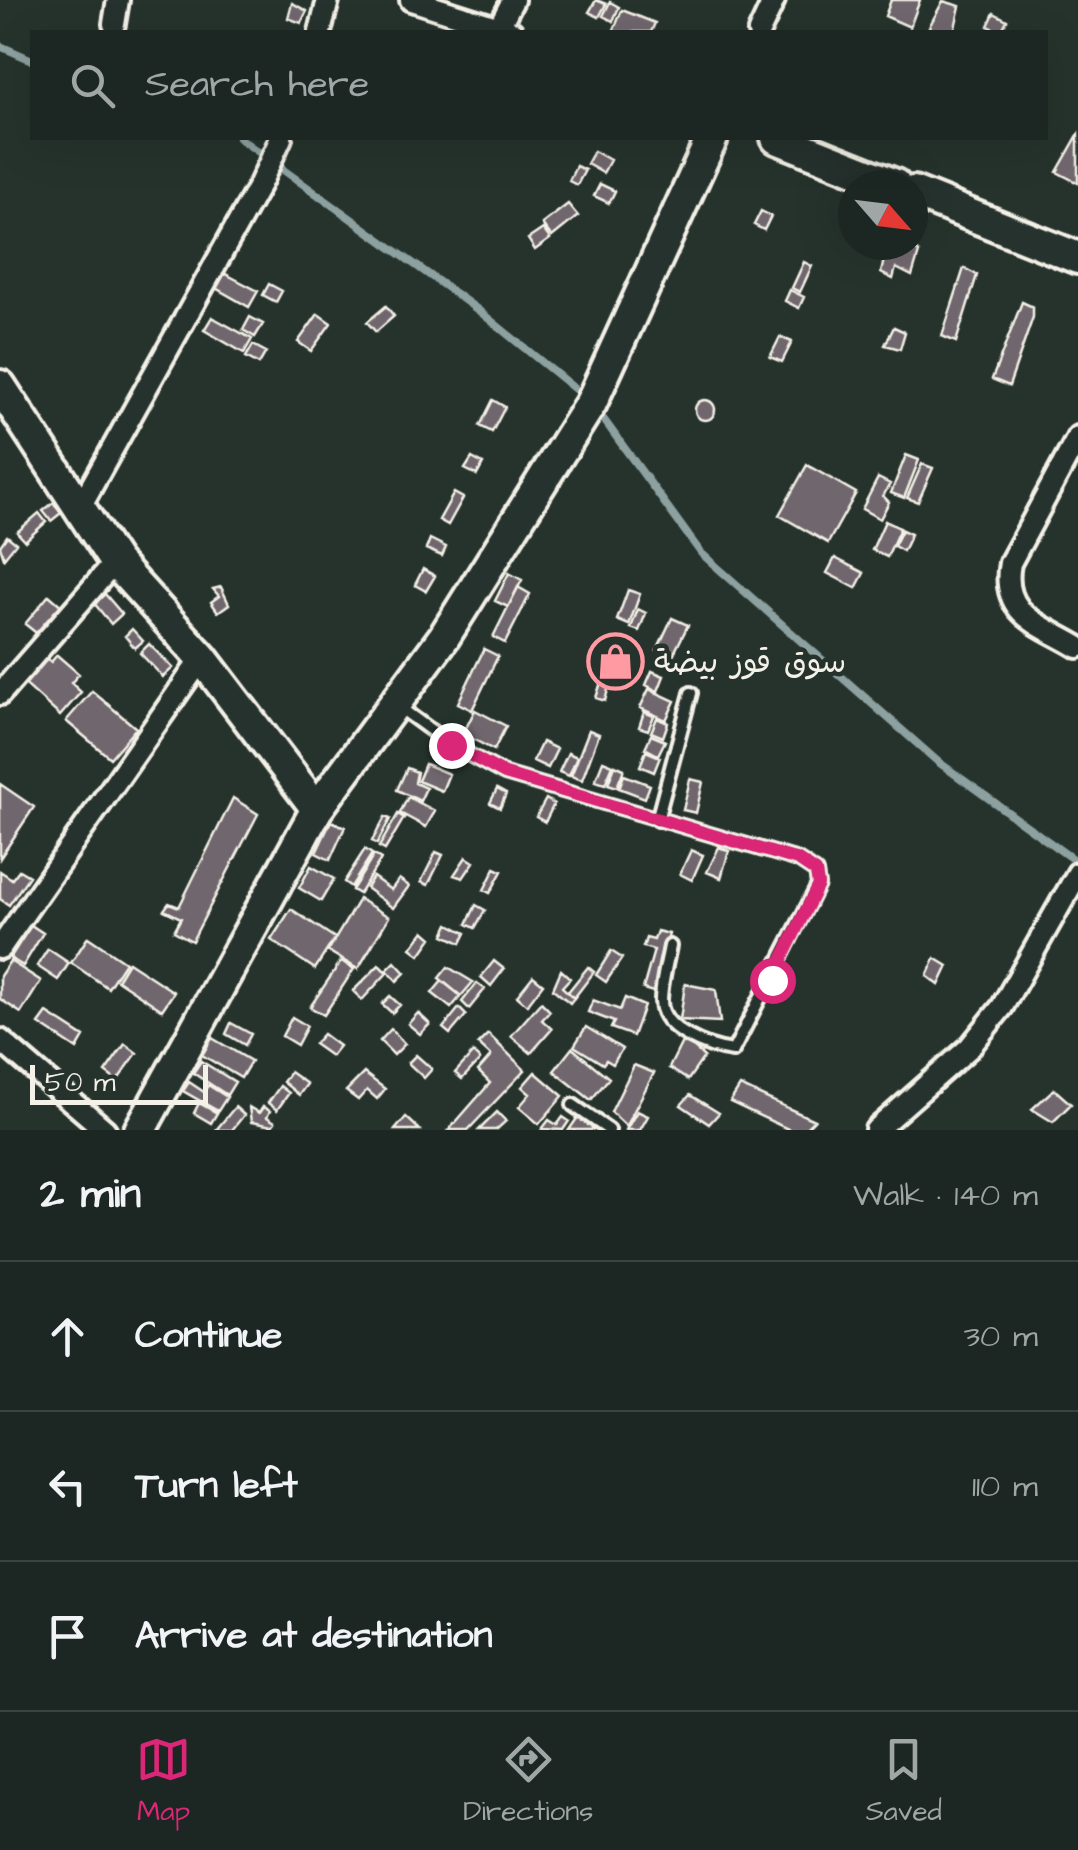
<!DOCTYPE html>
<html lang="en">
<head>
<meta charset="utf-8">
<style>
	body { margin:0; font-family:"Architects Daughter","Playpen Sans Arabic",sans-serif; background:#29322f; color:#f1f3f6 }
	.compass { position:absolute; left:838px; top:170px; width:90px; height:90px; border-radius:50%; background:#1c2622; box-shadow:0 10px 40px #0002; rotate:118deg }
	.scale { position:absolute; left:30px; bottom:25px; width:178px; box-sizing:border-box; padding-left:10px; border:5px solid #f4f1e8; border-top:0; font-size:28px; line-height:35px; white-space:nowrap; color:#f4f1e8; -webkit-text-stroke:8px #26332d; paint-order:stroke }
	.stop { position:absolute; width:30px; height:30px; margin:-22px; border:8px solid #db2777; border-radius:50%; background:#fff }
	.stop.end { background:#db2777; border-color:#fff; box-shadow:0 2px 10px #0008 }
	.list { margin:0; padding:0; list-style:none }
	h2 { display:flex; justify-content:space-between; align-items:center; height:130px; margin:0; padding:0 40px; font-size:42px }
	h2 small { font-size:32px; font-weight:400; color:#a0a5a5 }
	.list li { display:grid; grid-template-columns:65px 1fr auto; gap:30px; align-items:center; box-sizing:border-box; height:150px; padding:0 40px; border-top:2px solid #3a4340 }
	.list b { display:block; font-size:38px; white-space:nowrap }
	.list em { font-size:32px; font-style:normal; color:#a0a5a5 }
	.icon { flex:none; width:55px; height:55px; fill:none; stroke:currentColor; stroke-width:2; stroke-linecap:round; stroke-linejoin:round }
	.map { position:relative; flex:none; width:1078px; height:1130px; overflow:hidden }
	.search { position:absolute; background:#1c2622; box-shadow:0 10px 40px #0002; left:30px; right:30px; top:30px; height:110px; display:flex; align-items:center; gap:25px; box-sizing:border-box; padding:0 35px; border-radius:0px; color:#a0a5a5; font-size:38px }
	.sheet { height:580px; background:#1c2622 }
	nav { display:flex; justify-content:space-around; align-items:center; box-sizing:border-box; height:140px; border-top:2px solid #3a4340; background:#1c2622; font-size:28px; color:#a0a5a5 }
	nav a { display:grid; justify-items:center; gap:5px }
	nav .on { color:#db2777 }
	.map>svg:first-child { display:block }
</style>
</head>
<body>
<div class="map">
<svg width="1078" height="1130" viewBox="0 0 1078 1130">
	<rect width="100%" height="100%" fill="#26332d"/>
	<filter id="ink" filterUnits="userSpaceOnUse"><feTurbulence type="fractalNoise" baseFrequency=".01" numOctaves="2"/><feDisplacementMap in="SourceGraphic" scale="20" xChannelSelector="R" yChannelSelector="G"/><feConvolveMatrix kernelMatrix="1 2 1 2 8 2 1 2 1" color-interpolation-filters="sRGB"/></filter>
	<g filter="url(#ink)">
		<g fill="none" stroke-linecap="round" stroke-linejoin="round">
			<!-- stream -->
			<path stroke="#8da1a0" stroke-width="8" d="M0,46L32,60
				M239,138L478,310L587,399
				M596,409L701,553L937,761L1078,863"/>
		</g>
		<!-- building -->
		<path fill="#6f666d" stroke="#f4f1e8" stroke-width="2.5" d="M596,0L606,4L599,17L589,12Z
			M891,0H920L910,27L885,16Z
			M943,1L960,6L954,32L928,29Z
			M610,2L619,7L613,21L603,16Z
			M292,3L307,11L301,23L288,18Z
			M622,10L655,23L651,32H613Z
			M994,13L1007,20L1001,32L988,26Z
			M1078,135V183L1057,172Z
			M594,151L610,160L603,173L587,164Z
			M576,166L585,170L577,185L569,181Z
			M600,184L615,191L609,203L594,196Z
			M568,204L578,216L552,237L542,224Z
			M761,211L771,216L764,230L754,225Z
			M543,229L550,239L535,250L528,239Z
			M887,245H910L919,253L912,276L896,268L893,279L881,273Z
			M804,262L812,266L800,292L792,288Z
			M964,268L977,275L956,342L942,336Z
			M220,271L258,291L249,307L212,286Z
			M269,284L282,291L276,302L263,295Z
			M790,290L804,297L799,308L785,301Z
			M1022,302L1033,307V317L1009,386L992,379Z
			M386,306L394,316L376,332L367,322Z
			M318,314L331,323L311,351L298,342Z
			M212,317L252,339L244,353L204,330Z
			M250,317L263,324L255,337L243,330Z
			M894,327L905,332L900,349L885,345Z
			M780,337L792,342L782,362L770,357Z
			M253,345L266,352L259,364L246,357Z
			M493,400L505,407L492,432L480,426Z
			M695 410a10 10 0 1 1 20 0a10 10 0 1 1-20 0Z
			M906,455L919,460L904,498L891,493Z
			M472,458L483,464L477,475L465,469Z
			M922,464L933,468L918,502L907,498Z
			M807,465L856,493L828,543L779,515Z
			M878,478L890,484L883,496L889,502L880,519L862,509Z
			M454,493L463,498L448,525L439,520Z
			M53,503L61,513L51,521L43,511Z
			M39,513L46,522L25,541L17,532Z
			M885,521L900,528L887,557L872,550Z
			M902,530L911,534L903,551L894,546Z
			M7,536L16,543L4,558L0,546Z
			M430,539L446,547L442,556L426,549Z
			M835,558L864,573L856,588L827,573Z
			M423,569L435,576L426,591L415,585Z
			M509,573L522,580L508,607L495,601Z
			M221,587L229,604L218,612L211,602L219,596L213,589Z
			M518,587L530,594L505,643L493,637Z
			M628,590L640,594L629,625L617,620Z
			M105,594L122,614L111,624L94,603Z
			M49,595L64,608L40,636L25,624Z
			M638,609L646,613L639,631L631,628Z
			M672,618L688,625L672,657L657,650Z
			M132,629L143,641L135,648L125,636Z
			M149,644L173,668L163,677L140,653Z
			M484,649L498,656L472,710L458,703Z
			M41,653L51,662L57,655L79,674L71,683L81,692L60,716L18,678Z
			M652,671L664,676L658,691L646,685Z
			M602,679L610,682L605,701L596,698Z
			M649,689L675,701L666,720L640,708Z
			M92,691L136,728L110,758L66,721Z
			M475,710L506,726L494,750L463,734Z
			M644,712L654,716L648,730L639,727Z
			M657,718L668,723L663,737L651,732Z
			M589,730L599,734L582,780L571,776Z
			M651,735L665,741L658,755L645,748Z
			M542,742L557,749L548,768L533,761Z
			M646,751L660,757L654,772L640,766Z
			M568,753L577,757L569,776L559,772Z
			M603,761L613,765L605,784L595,781Z
			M425,764L449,774L442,791L418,781Z
			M615,765L624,769L617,787L608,784Z
			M407,768L417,772L415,783L426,788L420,801L397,790Z
			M624,775L650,785L645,798L619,788Z
			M690,779L703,782L696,813L683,810Z
			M0,784L34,807L0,858Z
			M497,789L506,794L500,808L490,803Z
			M408,797L435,811L426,827L400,813Z
			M233,798L258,814L192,941L174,931L181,918L164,910L169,903L179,907Z
			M546,799L554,804L545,822L536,817Z
			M398,814L404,818L385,850L379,847Z
			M385,817L390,819L377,844L372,841Z
			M331,821L345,827L330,860L316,853Z
			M719,847L729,851L721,878L707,872Z
			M365,849L372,854L351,887L344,882Z
			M691,850L703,855L692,880L680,874Z
			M436,852L443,855L428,885L421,882Z
			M374,855L381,859L359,894L352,890Z
			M466,857L474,862L463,878L454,875Z
			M311,866L334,879L321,901L299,888Z
			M495,868L502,871L490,893L484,890Z
			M19,870L29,876L9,905L0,899V871L12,879Z
			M373,877L391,890L399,879L409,886L393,908L366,888Z
			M359,899L389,917L358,969L328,951Z
			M476,905L485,910L475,928L467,924Z
			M291,909L335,938L315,969L271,940Z
			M449,924L466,933L461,943L444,935Z
			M31,925L43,933L23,966L10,958Z
			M424,931L432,938L420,955L411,948Z
			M657,931L669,934L653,992L643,989L654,950L643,947L646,938L654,940Z
			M88,937L125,962L108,988L71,963Z
			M48,949L69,963L58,980L37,966Z
			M611,951L622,958L606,982L596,975Z
			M935,958L948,966L939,985L927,976Z
			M10,961L41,981L21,1013L0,999V976Z
			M341,961L354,969L324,1015L310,1007Z
			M494,961L504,969L491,986L481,977Z
			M128,962L174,992L162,1010L117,980Z
			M395,962L405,973L397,981L387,970Z
			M379,965L387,973L362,1000L353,991Z
			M448,967L473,982L461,996L439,978Z
			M588,967L594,972L574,998L568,992Z
			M561,970L570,978L562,987L574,998L570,1003L553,989Z
			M533,976L543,984L527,1005L517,996Z
			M442,981L461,996L451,1008L432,993Z
			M477,983L485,989L469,1009L462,1002Z
			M685,984L716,990L720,1022L680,1020Z
			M390,996L400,1005L392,1013L382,1004Z
			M625,998L644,1006L633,1036L611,1028L614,1022L588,1012L593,1000L620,1010Z
			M541,1002L550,1011L542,1020L552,1029L531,1053L511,1036Z
			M459,1008L466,1015L450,1034L443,1028Z
			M47,1013L84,1037L77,1049L39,1024Z
			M418,1013L430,1024L420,1034L408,1024Z
			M292,1017L307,1026L297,1045L282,1036Z
			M231,1023L251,1034L245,1045L226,1034Z
			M586,1027L622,1049L613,1064L606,1060L603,1064L574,1046Z
			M391,1029L405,1044L394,1055L380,1041Z
			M323,1034L339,1046L331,1056L314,1044Z
			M488,1034L525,1070L468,1130H449L490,1083L478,1071L491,1056L478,1044Z
			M212,1038L251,1061L241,1078L202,1055Z
			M684,1038L704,1057L688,1080L669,1068Z
			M125,1044L137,1053L117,1081L105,1072Z
			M572,1048L609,1078L591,1100L554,1071Z
			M473,1053L480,1060L462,1079L455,1073Z
			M416,1055L432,1069L424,1078L408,1063Z
			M201,1061L235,1082L227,1095L193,1073Z
			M634,1065L654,1073L626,1126L611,1112Z
			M290,1072L307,1084L299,1095L283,1082Z
			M535,1072L563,1096L539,1124L519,1107L530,1094L522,1087Z
			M364,1073L385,1089L377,1099L367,1090L358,1100L346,1091Z
			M189,1082L204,1092L208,1085L227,1097L218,1111L183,1091Z
			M280,1086L289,1093L277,1110L268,1103Z
			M740,1086L814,1120L804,1130H790L730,1102Z
			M1054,1089L1071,1104L1053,1122L1032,1109Z
			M690,1095L719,1113L709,1124L681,1105Z
			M199,1103L217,1113L211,1123L194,1113Z
			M235,1107L244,1115L232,1130H216Z
			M249,1107L259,1113L263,1107L270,1111L267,1117L275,1122L272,1126L251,1122Z
			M637,1111L648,1116L640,1130H626Z
			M497,1112L506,1121L496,1130H479Z
			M406,1117L420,1130H395Z
			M563,1117L569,1121L563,1130L542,1129L549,1120L557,1125Z
			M578,1117L596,1130H569Z"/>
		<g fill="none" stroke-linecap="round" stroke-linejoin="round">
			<defs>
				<path id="service" d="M399,707L451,745L505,774L798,860L816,872L818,885L733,1051C709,1048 661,1031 661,1001C661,983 667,963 670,946
					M657,820L691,693
					M573,1105L609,1130"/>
				<path id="minor" d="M411,0L512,32
					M114,24L118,0
					M499,27L513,0
					M320,32L328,0
					M759,32L774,0
					M1078,437L1010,563C1000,615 1040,624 1078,647
					M80,507L260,184L281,138
					M0,694L115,562
					M0,948L202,658
					M0,1040L105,1130
					M876,1130L969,1048L1002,1007L1078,873"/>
				<path id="secondary" d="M777,138L895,185
					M913,192L1078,258
					M0,386L115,562L202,658L317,809
					M140,1130L317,809L444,637L591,403L712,138"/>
			</defs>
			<!-- service casing -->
			<use href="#service" stroke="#f4f1e8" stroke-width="18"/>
			<!-- minor casing -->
			<use href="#minor" stroke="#f4f1e8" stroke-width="28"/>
			<!-- secondary casing -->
			<use href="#secondary" stroke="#f4f1e8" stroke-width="38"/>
			<!-- service -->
			<use href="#service" stroke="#26332d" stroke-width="10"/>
			<!-- minor -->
			<use href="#minor" stroke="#26332d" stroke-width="20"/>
			<!-- secondary -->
			<use href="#secondary" stroke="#26332d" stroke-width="30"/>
		</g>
	</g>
	<g fill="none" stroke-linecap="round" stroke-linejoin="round" filter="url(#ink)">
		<!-- route -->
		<path stroke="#db2777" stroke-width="12" d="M451,745L505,774L798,860L816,872L818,885L772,980"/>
	</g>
	<!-- icons -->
	<defs>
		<symbol id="shop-ring" viewBox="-11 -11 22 22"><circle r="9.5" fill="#26332d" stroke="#ff9aa2" stroke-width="1.5"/><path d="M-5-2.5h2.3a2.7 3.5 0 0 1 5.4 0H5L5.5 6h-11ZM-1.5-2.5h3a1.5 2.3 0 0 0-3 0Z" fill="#ff9aa2"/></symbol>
	</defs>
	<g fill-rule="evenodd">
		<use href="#shop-ring" x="584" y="630" width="63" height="63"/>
	</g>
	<g text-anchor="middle" stroke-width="9" stroke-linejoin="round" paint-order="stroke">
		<!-- poi labels -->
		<g font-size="32" fill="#f4f1e8" stroke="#26332d" text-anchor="start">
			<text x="654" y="672">سوق قوز بيضة</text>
		</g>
	</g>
</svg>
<svg class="compass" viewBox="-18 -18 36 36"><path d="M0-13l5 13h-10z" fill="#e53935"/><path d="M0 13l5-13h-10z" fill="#a0a5a5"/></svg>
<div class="scale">50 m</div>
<div class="stop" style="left:772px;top:980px"></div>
<div class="stop end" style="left:451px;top:745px"></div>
<div class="search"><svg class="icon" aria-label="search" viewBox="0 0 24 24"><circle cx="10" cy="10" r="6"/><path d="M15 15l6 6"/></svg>Search here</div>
</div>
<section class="sheet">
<h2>2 min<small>Walk · 140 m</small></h2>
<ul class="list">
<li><svg class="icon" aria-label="ahead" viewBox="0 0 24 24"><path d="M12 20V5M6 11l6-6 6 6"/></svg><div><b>Continue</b></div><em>30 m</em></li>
<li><svg class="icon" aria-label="left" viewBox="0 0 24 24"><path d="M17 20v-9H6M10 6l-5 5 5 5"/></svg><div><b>Turn left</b></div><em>110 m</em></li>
<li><svg class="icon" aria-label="arrive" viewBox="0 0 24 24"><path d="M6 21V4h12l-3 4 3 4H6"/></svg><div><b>Arrive at destination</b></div></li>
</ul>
</section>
<nav>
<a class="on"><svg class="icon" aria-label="map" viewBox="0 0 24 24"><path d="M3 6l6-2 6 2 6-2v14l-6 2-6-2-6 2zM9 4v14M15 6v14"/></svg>Map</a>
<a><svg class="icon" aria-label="directions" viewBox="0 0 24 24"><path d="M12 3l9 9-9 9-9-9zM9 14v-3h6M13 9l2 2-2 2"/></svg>Directions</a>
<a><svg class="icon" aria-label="saved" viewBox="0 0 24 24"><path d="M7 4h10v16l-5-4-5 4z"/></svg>Saved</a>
</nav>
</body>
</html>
